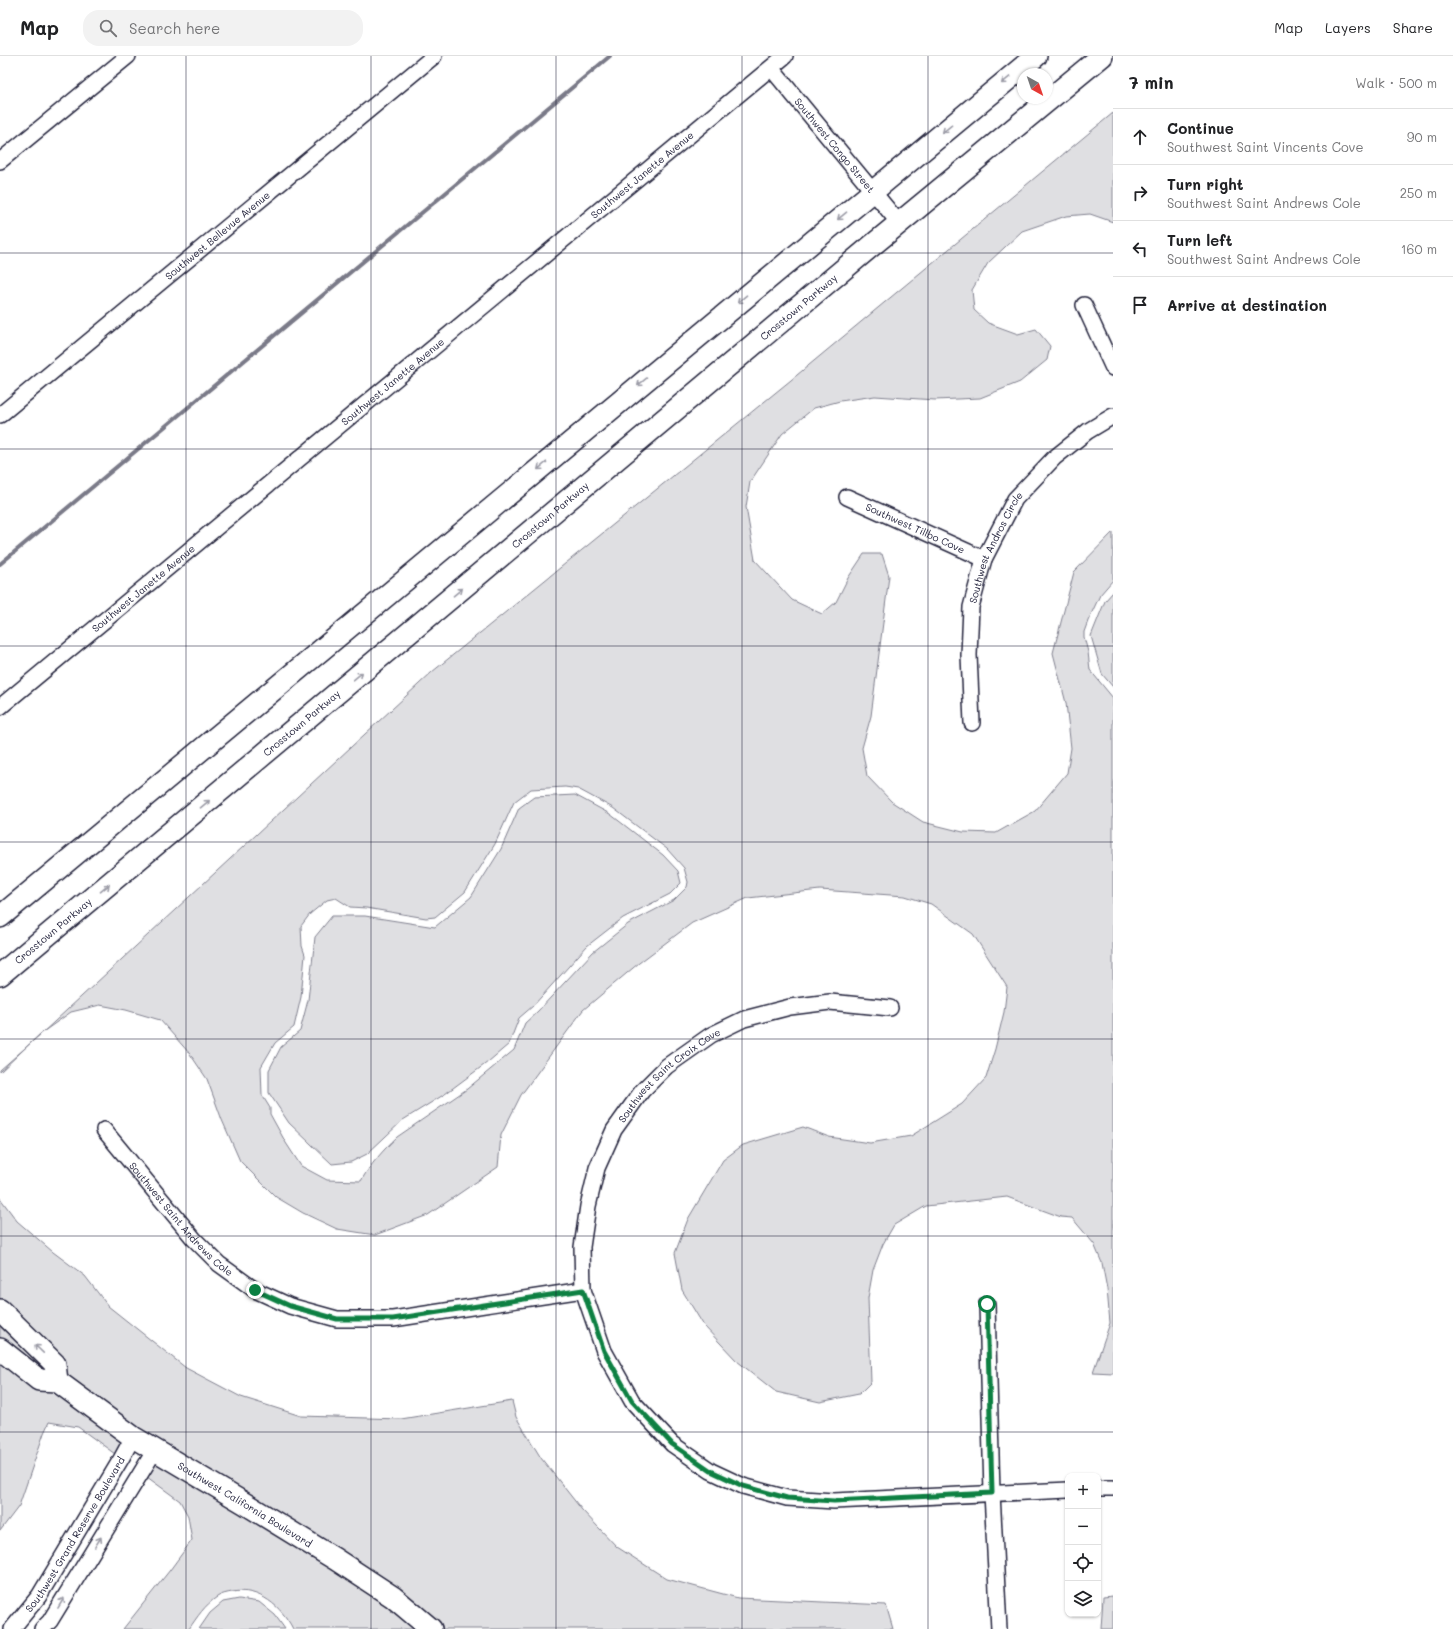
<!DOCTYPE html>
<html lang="en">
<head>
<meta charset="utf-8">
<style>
	body { margin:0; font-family:Mali,sans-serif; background:#f2f2f2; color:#202124 }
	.controls { position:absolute; right:12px; bottom:12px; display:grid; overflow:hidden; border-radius:8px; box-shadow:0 1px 3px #0004 }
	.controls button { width:36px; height:36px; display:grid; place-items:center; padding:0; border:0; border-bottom:1px solid #e0e0e0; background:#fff; color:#202124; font:20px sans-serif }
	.compass { position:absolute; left:1017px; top:12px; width:36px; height:36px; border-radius:50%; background:#fff; box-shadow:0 1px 3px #0004; rotate:140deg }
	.stop { position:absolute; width:12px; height:12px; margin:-9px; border:3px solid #0b8043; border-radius:50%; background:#fff }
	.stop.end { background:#0b8043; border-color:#fff; box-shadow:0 1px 4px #0008 }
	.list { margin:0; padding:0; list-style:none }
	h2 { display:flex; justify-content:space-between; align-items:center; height:52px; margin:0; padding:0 16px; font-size:17px }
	h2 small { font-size:13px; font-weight:400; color:#757577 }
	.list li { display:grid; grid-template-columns:26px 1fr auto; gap:12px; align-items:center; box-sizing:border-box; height:56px; padding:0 16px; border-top:1px solid #e0e0e0 }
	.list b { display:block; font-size:15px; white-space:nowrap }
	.list p { margin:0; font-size:13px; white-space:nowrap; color:#757577 }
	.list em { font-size:13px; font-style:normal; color:#757577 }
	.icon { flex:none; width:22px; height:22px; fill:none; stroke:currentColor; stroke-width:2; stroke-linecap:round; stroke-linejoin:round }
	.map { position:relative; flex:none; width:1113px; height:1573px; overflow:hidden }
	header { display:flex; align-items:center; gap:24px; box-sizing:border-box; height:56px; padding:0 20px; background:#fff; border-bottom:1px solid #e0e0e0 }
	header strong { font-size:19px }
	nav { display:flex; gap:22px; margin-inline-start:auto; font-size:14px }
	.search { width:280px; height:36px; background:#f2f2f2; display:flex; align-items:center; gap:10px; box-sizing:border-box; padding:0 14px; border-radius:16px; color:#757577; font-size:15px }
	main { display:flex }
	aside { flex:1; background:#fff }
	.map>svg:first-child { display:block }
</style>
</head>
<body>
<header>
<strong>Map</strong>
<div class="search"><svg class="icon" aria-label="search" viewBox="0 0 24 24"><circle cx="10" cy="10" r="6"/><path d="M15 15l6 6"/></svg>Search here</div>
<nav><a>Map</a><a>Layers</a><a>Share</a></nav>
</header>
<main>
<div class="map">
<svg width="1113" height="1573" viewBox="0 0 1113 1573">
	<rect width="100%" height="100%" fill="#fff"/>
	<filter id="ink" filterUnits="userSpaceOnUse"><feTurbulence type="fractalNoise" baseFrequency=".025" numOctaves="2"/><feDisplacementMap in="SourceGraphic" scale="8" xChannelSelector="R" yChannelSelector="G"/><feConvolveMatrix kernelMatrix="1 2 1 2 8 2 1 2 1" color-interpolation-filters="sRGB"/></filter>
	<g filter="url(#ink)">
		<!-- green -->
		<path fill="#dfdfe2" stroke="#80808e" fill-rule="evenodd" d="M1113,57V166L1090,158L1066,160L1022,175L988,207L972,234L974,254L988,267L1018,278L1036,273L1050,290L1047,304L1020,326L980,342L935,344L875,340L840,345L814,352L782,378L750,426L746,451L755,504L792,544L822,558L836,546L848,522L864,498H882L889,520L871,660L862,692L867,720L892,746L923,766L963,776L996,777L1035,755L1067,717L1071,692L1066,647L1053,597L1074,516L1113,476V524L1100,539L1088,565L1084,576V581L1088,596L1090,614L1113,642V1317L1093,1316L1110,1267L1107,1233L1102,1207L1094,1188L1072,1162L1061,1161L1007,1141L926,1150L894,1169L883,1188L873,1214L868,1242L871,1326L859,1338L820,1346L776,1336L737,1305L704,1270L682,1234L675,1197L688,1163L723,1104L743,1089L803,1071L829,1081L870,1087L911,1080L962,1048L986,1022L995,993L1004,956L1007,931L973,878L931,848L905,840L820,834L748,842L692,867L639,907L583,954L521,1039L501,1079L498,1111L428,1159L375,1179L337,1173L303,1157L276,1141L240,1105L222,1064L207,1023L190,998L160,964L126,954L100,949L71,956L40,978L0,1016V1014L41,978L432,616L791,324ZM565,731L578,733L613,752L667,793L684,812L688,826L687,831L674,844L628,868L593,896L538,955L525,967L514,994L467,1033L397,1081C384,1093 370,1109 361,1125L327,1124L301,1110L286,1087L270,1058V1052L262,1039L261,1011L275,987L294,971L301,941L305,899L302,890L301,870L310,858L327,844L336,842L350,851L366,852L426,862L435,861L465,836L495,788L514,746L531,733Z
			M1113,536V631L1102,618L1091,580L1105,545Z
			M575,739L610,758L663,799L678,815L681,827L670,838L623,862L587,890L533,950L519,962L509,988L488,1006L445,1038L403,1064L367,1098L351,1106L332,1108L289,1067L269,1037V1014L281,991L300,975L308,944L315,881L332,860H365L435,871L471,841L501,793L519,752L534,741Z
			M0,1142L17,1165L53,1196L85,1220L108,1250L186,1312L241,1341L301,1360L401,1363L512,1345L516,1361L541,1402L582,1454L617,1491L667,1523L738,1542L886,1549L893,1573H443L396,1535L136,1375L64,1321L0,1244Z
			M0,1264L49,1317L41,1316L0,1283Z
			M0,1303L56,1332L123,1383L115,1398L78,1371L49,1366L44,1377L19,1450L0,1475Z
			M157,1404L331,1509L420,1573H293C282,1551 259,1531 232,1536C227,1537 221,1538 217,1541C205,1549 197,1561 189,1573H123L170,1514L192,1484L188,1460L180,1445L147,1421Z
			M1113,1540V1573H1101L1103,1541Z
			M239,1543L259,1546L275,1559L285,1573H199L210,1557L223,1546Z"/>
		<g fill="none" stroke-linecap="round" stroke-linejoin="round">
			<!-- stream -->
			<path stroke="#7a7a88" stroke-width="4" d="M0,508L610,0"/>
			<defs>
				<g id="street">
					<path id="s1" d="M771,12L899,167"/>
					<path d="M0,105L128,0"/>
					<path d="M1084,249L1113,312"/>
					<path id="s2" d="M0,359L434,0"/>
					<path id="s3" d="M847,441L984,503"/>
					<path id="s4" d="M0,651L785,0"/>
					<path id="s5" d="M972,667L969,599L971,551L984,503L1015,443L1054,402L1088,375L1113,360"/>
					<path id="s6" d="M104,1074L194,1183L219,1208L255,1234L290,1250L337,1263H393L583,1234L604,1295L632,1345L672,1388L711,1415L743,1430L787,1442L834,1445L1068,1434"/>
					<path id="s7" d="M583,1234L582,1191L588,1150L597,1112L614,1074L642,1035L667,1010L711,979L744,963L790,951L830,946L890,952"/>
					<path d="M987,1248L992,1437L999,1573"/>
					<path d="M1098,1432H1113"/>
					<path id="s8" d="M12,1573L39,1540L121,1403L133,1381"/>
					<path d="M42,1573L50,1565L155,1394"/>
				</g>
				<g id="secondary">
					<path d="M0,861L1036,0"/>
					<path id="s9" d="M0,919L869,192L1102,0"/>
					<path d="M0,1254L55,1308L57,1325"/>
					<path id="s10" d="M0,1293L39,1324L57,1325L133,1381L244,1447L335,1503L393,1541L431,1573"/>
				</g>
			</defs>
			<!-- street casing -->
			<use href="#street" stroke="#22223b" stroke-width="18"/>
			<!-- secondary casing -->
			<use href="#secondary" stroke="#22223b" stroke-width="24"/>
			<!-- street -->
			<use href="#street" stroke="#fff" stroke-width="15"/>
			<!-- secondary -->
			<use href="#secondary" stroke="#fff" stroke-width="21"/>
		</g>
		<!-- one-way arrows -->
		<defs><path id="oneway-shaft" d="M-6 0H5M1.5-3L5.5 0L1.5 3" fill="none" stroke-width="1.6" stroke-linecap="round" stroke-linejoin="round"/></defs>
		<g stroke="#9c9ca7">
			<use href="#oneway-shaft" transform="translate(1006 24) rotate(141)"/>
			<use href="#oneway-shaft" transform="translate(947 73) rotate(141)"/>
			<use href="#oneway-shaft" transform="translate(842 160) rotate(140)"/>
			<use href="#oneway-shaft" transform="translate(742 243) rotate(140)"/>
			<use href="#oneway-shaft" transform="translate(642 326) rotate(140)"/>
			<use href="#oneway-shaft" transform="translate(542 410) rotate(140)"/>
			<use href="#oneway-shaft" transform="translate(458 536) rotate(-40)"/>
			<use href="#oneway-shaft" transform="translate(358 620) rotate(-40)"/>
			<use href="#oneway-shaft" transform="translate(205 748) rotate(-40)"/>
			<use href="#oneway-shaft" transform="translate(105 832) rotate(-40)"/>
			<use href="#oneway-shaft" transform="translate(39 1293) rotate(-136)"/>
			<use href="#oneway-shaft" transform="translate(98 1486) rotate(-58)"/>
			<use href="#oneway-shaft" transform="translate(61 1547) rotate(-59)"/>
		</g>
	</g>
	<g fill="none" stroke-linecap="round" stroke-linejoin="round" filter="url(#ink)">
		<!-- route -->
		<path stroke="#0b8043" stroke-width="5" d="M255,1234L290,1250L337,1263H393L583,1234L604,1295L632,1345L672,1388L711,1415L743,1430L787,1442L834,1445L992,1437L987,1248"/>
	</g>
	<!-- grid -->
	<path fill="none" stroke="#22223b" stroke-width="1" stroke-opacity="0.55" d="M186,0V1573M371,0V1573M556,0V1573M742,0V1573M928,0V1573M0,197H1113M0,393H1113M0,590H1113M0,786H1113M0,983H1113M0,1180H1113M0,1376H1113"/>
	<g text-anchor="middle" stroke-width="3.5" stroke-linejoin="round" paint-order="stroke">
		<!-- street labels -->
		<g font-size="10" fill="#22223b" stroke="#fff">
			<text dy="4" stroke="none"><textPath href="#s1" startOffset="100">Southwest Congo Street</textPath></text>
			<text dy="4" stroke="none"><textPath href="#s4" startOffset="834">Southwest Janette Avenue</textPath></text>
			<text dy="4" stroke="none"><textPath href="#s2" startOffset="282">Southwest Bellevue Avenue</textPath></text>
			<text dy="4" stroke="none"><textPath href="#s9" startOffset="1041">Crosstown Parkway</textPath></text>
			<text dy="4" stroke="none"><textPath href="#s4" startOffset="510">Southwest Janette Avenue</textPath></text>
			<text dy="4" stroke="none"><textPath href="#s9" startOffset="717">Crosstown Parkway</textPath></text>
			<text dy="4" stroke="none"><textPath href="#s3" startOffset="75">Southwest Tillbo Cove</textPath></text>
			<text dy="4" stroke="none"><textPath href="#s5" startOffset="181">Southwest Andros Circle</textPath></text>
			<text dy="4" stroke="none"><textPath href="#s4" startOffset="186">Southwest Janette Avenue</textPath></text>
			<text dy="4" stroke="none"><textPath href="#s9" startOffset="393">Crosstown Parkway</textPath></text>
			<text dy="4" stroke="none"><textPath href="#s9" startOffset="69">Crosstown Parkway</textPath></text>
			<text dy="4" stroke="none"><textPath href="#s7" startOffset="244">Southwest Saint Croix Cove</textPath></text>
			<text dy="4" stroke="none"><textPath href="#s6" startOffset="118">Southwest Saint Andrews Cole</textPath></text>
			<text dy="4" stroke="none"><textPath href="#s10" startOffset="293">Southwest California Boulevard</textPath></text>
			<text dy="4" stroke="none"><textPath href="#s8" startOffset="114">Southwest Grand Reserve Boulevard</textPath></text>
		</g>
	</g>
</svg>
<div class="controls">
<button>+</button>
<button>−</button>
<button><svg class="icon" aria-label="locate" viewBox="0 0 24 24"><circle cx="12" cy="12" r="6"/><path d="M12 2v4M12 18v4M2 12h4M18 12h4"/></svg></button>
<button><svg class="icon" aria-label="layers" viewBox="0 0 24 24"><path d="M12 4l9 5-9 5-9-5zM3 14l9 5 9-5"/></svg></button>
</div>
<svg class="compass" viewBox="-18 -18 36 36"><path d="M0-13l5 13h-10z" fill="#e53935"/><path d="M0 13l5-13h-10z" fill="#757577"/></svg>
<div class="stop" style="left:987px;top:1248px"></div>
<div class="stop end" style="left:255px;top:1234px"></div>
</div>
<aside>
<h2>7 min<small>Walk · 500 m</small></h2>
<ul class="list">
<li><svg class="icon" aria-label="ahead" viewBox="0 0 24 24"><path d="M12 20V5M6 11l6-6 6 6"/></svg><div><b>Continue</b><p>Southwest Saint Vincents Cove</p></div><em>90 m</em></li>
<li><svg class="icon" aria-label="right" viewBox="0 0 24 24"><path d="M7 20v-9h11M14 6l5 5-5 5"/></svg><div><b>Turn right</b><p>Southwest Saint Andrews Cole</p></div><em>250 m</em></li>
<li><svg class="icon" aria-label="left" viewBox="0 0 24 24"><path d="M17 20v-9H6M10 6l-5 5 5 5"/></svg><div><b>Turn left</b><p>Southwest Saint Andrews Cole</p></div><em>160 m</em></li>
<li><svg class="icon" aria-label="arrive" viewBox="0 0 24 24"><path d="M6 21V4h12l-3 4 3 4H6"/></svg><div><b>Arrive at destination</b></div></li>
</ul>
</aside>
</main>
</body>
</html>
